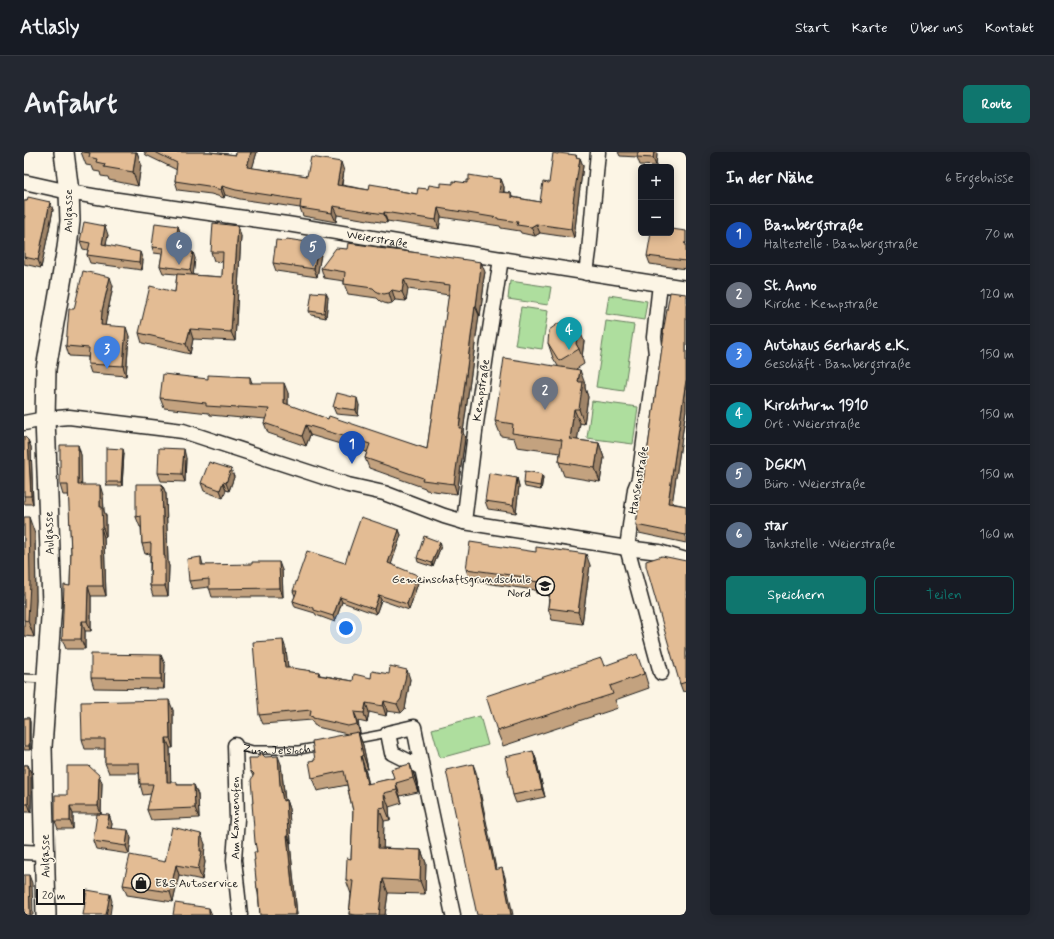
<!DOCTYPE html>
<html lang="de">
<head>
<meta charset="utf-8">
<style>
	body { margin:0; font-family:Mynerve,sans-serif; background:#242831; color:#f1f3f6 }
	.controls { position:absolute; right:12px; top:12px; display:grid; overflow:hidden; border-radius:6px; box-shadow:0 2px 10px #0003 }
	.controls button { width:36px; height:36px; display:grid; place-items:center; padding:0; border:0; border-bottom:1px solid #363941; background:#171b24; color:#f1f3f6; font:20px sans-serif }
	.scale { position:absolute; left:12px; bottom:10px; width:49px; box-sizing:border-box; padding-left:4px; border:2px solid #1c1c1c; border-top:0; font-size:11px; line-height:14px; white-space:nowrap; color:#1c1c1c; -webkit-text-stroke:3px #fcf5e5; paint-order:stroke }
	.you { position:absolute; left:322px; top:476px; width:14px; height:14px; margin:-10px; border:3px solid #fff; border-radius:50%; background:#1a73e8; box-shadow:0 0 0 6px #1a73e833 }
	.badge { display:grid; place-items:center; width:26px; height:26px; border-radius:50%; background:#0f766e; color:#fff; font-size:13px; font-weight:700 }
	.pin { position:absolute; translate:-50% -33px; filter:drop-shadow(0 1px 2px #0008) }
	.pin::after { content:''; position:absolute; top:21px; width:14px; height:12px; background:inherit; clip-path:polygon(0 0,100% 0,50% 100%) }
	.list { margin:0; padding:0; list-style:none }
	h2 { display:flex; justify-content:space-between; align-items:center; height:52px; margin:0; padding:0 16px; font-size:17px }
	h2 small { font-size:13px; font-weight:400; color:#9ea1a6 }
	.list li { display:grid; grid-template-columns:26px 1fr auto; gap:12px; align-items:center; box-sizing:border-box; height:60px; padding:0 16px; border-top:1px solid #363941 }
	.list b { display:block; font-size:15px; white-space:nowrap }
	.list p { margin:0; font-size:13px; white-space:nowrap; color:#9ea1a6 }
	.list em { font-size:13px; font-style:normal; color:#9ea1a6 }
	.actions { display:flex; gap:8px; padding:12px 16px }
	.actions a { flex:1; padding:9px 0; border:1px solid #0f766e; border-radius:6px; text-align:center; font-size:14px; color:#0f766e }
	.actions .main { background:#0f766e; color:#fff }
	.map { position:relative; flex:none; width:662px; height:763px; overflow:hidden; border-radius:6px }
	header { display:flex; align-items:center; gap:24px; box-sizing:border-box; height:56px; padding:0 20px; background:#171b24; border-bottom:1px solid #363941 }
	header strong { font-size:19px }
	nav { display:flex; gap:22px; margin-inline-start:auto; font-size:14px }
	.intro { display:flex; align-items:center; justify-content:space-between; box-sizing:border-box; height:96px; padding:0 24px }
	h1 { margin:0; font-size:28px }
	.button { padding:10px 18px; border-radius:6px; background:#0f766e; color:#fff; font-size:14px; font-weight:700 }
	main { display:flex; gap:24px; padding:0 24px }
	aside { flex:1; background:#171b24; border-radius:6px; box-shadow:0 2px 10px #0003 }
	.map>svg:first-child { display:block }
</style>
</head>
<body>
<header>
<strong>Atlasly</strong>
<nav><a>Start</a><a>Karte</a><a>Über uns</a><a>Kontakt</a></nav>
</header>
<div class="intro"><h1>Anfahrt</h1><a class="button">Route</a></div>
<main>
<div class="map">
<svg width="662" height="763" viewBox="0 0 662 763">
	<rect width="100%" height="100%" fill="#fcf5e5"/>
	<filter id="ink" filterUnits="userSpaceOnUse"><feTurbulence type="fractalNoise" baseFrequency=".025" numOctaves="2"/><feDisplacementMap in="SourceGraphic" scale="8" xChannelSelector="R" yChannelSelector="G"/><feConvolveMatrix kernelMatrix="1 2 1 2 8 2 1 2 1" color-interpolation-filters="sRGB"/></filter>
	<g filter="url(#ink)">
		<!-- grass -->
		<path fill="#aede9e" stroke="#657d5d" d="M486,129L527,135L524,153L484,147Z
			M585,143L623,149L620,168L582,162Z
			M497,155L524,159L518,197L491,193Z
			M582,169L610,173L600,239L572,235Z
			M568,249L614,255L609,292L563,286Z
			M456,564L464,593L416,606L408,577Z"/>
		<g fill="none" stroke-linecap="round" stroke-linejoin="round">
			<defs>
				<g id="lane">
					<path d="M0,526L23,527"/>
					<path d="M327,588L364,581"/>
					<path id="s1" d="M211,593L229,598H275L297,594"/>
				</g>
				<g id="street">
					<path id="s2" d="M0,30L45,40L80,46L263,72L477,107L662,136"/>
					<path d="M562,121L565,99L574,0"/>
					<path d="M636,132L630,185L632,202L615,327L611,337L603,396L637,521"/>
					<path d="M0,271L21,267L45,265L159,279L324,333L360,341L420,364L440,370L603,396L635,400L662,408"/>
					<path id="s3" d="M440,370L452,272L464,190L477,107"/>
					<path d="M390,575L398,616L368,601L364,581Z"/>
					<path d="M211,593L213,667L210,708L216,763"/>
					<path d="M398,616L429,763"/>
					<path d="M0,700L21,701"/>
				</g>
				<path id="secondary" d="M22,763L18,595L28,451L21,267L22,217L43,96L46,69L45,40L40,0"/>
			</defs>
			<!-- lane casing -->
			<use href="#lane" stroke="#1c1c1c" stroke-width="10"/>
			<!-- street casing -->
			<use href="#street" stroke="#1c1c1c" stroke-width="17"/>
			<!-- secondary casing -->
			<use href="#secondary" stroke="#1c1c1c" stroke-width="22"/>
			<!-- lane -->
			<use href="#lane" stroke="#fcf5e5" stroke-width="7"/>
			<!-- street -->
			<use href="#street" stroke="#fcf5e5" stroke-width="14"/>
			<!-- secondary -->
			<use href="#secondary" stroke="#fcf5e5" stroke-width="19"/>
		</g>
		<!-- wall -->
		<path fill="#c3a27f" stroke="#1c1c1c" d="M57,0H113L117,12L114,34L85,28L84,25L77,24L76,20L70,19L68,14L62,13Z
			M120,0H186L212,3V0H233L228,16L283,24L320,19L318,33L345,38L364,35L365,37L393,42L404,37L429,32L443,31L463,26L477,27L480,35V40L487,41L488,45L516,50L525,31L552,3V5L556,6L559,14L553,57V59L550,86L516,81L511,84L497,81L496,79L477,76L476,74L417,65L415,77L363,69V71L313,63L312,70L279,64L276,56L216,47L201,43L200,46L187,42L154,38L151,29L153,18L122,3Z
			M594,0H632L633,2L632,14L616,13L613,5L596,4Z
			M0,49H3L26,50L29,58L17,116L0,112Z
			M154,74L156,80L154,98L171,106L169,123L198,125L199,110L190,109L187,100L217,84L211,189L169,187L166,202L118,191L115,181L151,140L153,122L139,121L136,114L138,102L130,101L128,95Z
			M662,79V117L626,112L623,104Z
			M84,83L82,93L119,108L118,118L66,111L63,103L64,98L59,97L56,89Z
			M284,92L297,102L293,125L252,119L249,111Z
			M355,96L461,120L459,131L460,132L456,164L455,163L439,280L441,286L433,342L402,338L401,336L345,316L341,306L343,300L286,283L282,294L244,281L240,271L242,267L218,265V266L186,263L185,261L140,256L136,246L184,227L226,225L228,231L264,241V253L304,267L403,297L425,143L384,137L382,149L371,148L368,151L364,152L360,151L356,149L353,146L324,142L320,132V129L300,126L297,116L323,97Z
			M89,134L82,168L81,173L105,184L102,224L67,221L64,212V205L45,204L42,194L50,157Z
			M662,142V258L648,351L662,354V391L615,381L612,373L619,330L640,183L639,181Z
			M304,145L302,166L287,163L285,159Z
			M560,189L558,205L560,212L552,217L561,232V236L564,245L560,272L556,271L553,288L575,291L580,306L576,330L540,324L535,310L536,301L493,295L490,286L477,284L471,269L534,214L529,206L524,191Z
			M335,253L334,264L312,262L309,255Z
			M0,284L4,288L7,295L9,352H0Z
			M54,293L57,303V333L79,343L80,359L82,364V385H80L82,444H67V479H61V497H42L38,487L46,434L47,400L45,343H39L36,333Z
			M100,301L98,334H83L82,330Z
			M162,306L161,330L137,329L134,321Z
			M207,317L210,325L205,339L202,338L199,346L180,339L177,331Z
			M518,322L519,326L517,338L501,335L500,331Z
			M493,326L495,334L492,361L464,357L461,349Z
			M138,332L142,342L144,411L145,414L144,444H129L126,434V401L121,402L118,392L117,375H116L112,365Z
			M0,365L11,382L12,448L10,485L0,484Z
			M375,378L377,383L367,412L395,428L385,458L357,448L352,462L318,450L311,470L292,463L291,461L271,455L269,449L271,444L269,439L321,411Z
			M416,390L417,394L409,415L394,410L393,406Z
			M177,405L179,413L258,418L259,445H188L185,435L168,437L165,429Z
			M662,409V539L659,540L656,532Z
			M566,413L558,472L528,468L524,456L525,443L512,441L511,438L446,429L442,417Z
			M262,497L264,516L295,520L296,523L329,529L347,526L386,527L381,557L377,561L363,559L362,564L345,560L343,571L334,569L336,581L335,582L339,593L344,617H341L345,632L370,626L386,612L391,626L394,640L376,644L378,651L365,655L366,668L360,669L359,696L397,698L402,711L401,742L364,741L361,763H325L327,742L322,728L327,707L329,659L323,633L293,639L288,626L291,608L323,582L293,575L292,574L290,573L288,568L239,572L235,563Z
			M141,512L140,537L70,536L67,526Z
			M580,514L619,516L625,536L591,548L594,556L479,594L473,579Z
			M149,558V596H146V630L154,633H170L174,643L175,666L127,668L123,658L127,642L119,643L116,632L115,621H85L81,611V597H61L58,587Z
			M0,566H5L6,570V598H0Z
			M509,599L512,607L521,645L492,651L489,643Z
			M257,612L261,648H262L265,657L267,691H266L273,763H236L234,741L233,737L231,708L233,700L229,651V624L226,618Z
			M0,613H4L7,621V660H0Z
			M78,631L77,662H49V677H34L31,669L43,643Z
			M85,663L88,672L87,676L107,686L105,702L72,697L69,689Z
			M181,692L180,706L181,710L178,728L155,723L149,750L103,743L99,733L141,710Z"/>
		<!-- shaded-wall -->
		<path fill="#9f8468" stroke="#1c1c1c" d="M112,0H113L117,12L114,34L109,20Z
			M227,0H233L226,24L223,15Z
			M630,0H632L633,2L632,14L629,6Z
			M552,3L555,13L556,6L559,14L553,57V59L550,86L547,77Z
			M317,10L320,19L316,41L313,33Z
			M477,27L480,35L479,48L475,40Z
			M198,34L201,43L200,46L197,38Z
			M26,50L29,58L17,116L14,108Z
			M309,54L313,63L312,70L308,61Z
			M414,56L417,65L415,77L412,68Z
			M360,60L363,69V71L360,62Z
			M512,72L516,81L511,84L507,75Z
			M81,74L84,83L80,100L78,92Z
			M154,74L156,80L153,104L151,98Z
			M214,74L217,84L211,189L207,180Z
			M294,94L297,102L293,125L290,117Z
			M116,100L119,108L118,118L115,110Z
			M169,100L171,106L169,125L166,118Z
			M457,110L461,120L459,131L460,132L456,164L452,154Z
			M86,125L89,134L82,168L80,182L77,173L78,159Z
			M380,127L384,137L382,149L378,140Z
			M368,138L371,148L368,151L365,141Z
			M302,141L304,145L302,166L300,161Z
			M451,154L455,163L439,280L441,286L433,342L430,332L435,276Z
			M554,174L560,189L558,205L555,197L552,192Z
			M102,175L105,184L102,224L99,214Z
			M166,177L169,187L166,202L162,192Z
			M556,218L561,232V236L564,245L560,272L555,257L554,230Z
			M662,228V258L647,359L644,351Z
			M260,231L264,241V261L260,251Z
			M333,246L335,253L334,264L332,258Z
			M550,257L556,271L551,302L546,287Z
			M282,273L286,283L282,294L278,284Z
			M4,288L7,295L9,352L7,344Z
			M575,291L580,306L576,330L571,316Z
			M54,293L57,303L58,343L54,333Z
			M99,297L100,301L98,334L97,330Z
			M160,297L162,306L161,330L158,322Z
			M207,317L210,325L205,339L202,331Z
			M518,322L519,326L517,338L516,334Z
			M493,326L495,334L492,361L489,353Z
			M199,330L202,338L199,346L196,338Z
			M138,332L142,342L144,411L145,414L144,444L141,434Z
			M76,333L79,343L80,359L82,364V385L79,376L76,355Z
			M5,365L11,382L12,448L10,485L4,469Z
			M77,376L80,385L82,444L79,434Z
			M375,378L377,383L366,416L364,411Z
			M416,390L417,394L409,415L408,411Z
			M562,402L566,413L558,472L554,460Z
			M255,410L258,418L259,445L256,436Z
			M393,423L395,428L385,458L383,452Z
			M64,434L67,444V479L63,469Z
			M355,443L357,448L352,462L350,457Z
			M316,445L318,450L311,470L309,464Z
			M58,469L61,479V497L57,487Z
			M259,488L262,497L265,526L261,516Z
			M137,503L141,512L140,537L137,527Z
			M383,518L386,527L381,557L377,561L373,552Z
			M145,548L149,558V596L146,586Z
			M360,549L363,559L362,564L359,554Z
			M342,551L345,560L343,571L340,561Z
			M330,560L334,569L336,581L333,572Z
			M5,566L6,570V598L5,594Z
			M334,580L339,593L344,617L339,603Z
			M142,586L146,596L147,641L143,630Z
			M509,599L512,607L521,645L518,637Z
			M254,604L257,612L260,641L262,657L259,649L256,633Z
			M337,604L341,617L348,646L343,632Z
			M386,612L391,626L394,640L389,626Z
			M449,612L452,620L474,726L471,718Z
			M4,613L7,621V660L4,652Z
			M75,623L78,631L77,662L74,654Z
			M372,631L376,644L378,651L373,638Z
			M170,633L174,643L175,666L171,656Z
			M360,641L365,655L366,668L361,655Z
			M262,648L265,657L267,691L264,683Z
			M46,654L49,662V677L46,669Z
			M355,656L360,669L359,709L354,696Z
			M85,663L88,672L86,684L83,676Z
			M104,678L107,686L105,702L102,694Z
			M177,682L181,692L180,706L181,710L178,728L174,717Z
			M263,683L266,691L273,763H271Z
			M397,698L402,711L401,742L396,729Z
			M152,713L155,723L149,750L146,740Z
			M478,716L481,725L489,763H487Z
			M5,723L8,731L9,763H6Z
			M359,727L364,741L361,763H355Z
			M86,742L88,749L86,763H82Z
			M185,756L188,763H185Z"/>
		<!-- building -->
		<path fill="#e3bc94" stroke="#1c1c1c" d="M60,0H112L109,20L80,15L81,12L72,10L73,7L65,5L66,1Z
			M131,0H186L212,3V0H227L223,15L283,24L287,5L317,10L313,33L345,38L346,32L364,35V37L393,42L394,36L404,37L405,33L417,35V31L429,32V29L443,31V28H445V23L463,26L464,25L477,27L475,40L487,41V45L516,50L519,30L525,31L529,1L534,2V1L552,3V5L556,6L549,50H550L547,77L512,72L507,75L493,73L494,70L474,67V66L414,56L412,68L360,60V62L309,54L308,61L276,56L277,48L212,38L198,34L197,38L184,34L151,29L153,11Z
			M614,0H630L629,6L613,5Z
			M4,45L26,50L14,108L0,105V67L1,64L0,63V49H3Z
			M60,70L81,74L78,92L116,100L115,110L63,103L66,91L56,89Z
			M131,71L154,74L151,98L169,100L166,118L136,114L139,96L128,95Z
			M189,71L214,74L207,180L166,177L162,192L115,181L126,134L151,140L153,122L198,125L199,100H187Z
			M647,77L662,79V91H660L662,92V109L623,104L627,81H647Z
			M263,87L283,90V92L294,94L290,117L249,111L252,88L262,89Z
			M324,91L354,95V96L395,101L457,110L456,123L452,154H451L435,276H438L430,332L398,328L399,326L341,306L346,292L282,273L278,284L240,271L245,257L214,255V256L182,254V251L136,246L139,222L184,227V223L226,225V231H260V251L304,267L305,264L403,297L426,133L380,127L378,140L368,138L365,141L360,142L356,141L352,139L349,136L320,132L321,120L297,116L312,96L323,97Z
			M59,119L86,125L78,159L77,173L102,175L99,214L64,212L65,196L42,194L45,157H50Z
			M288,140L302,141L300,161L285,159Z
			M646,140L662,142V228L644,351L662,354V383L612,373L618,329L619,330L640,181H639Z
			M535,171L554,174L552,192L555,197L535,209L524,191L525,178Z
			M480,206L556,218L554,230H559L555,257H550L546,287L575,291L571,316L535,310L538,288L488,281L489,272L471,269Z
			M313,241L333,246L332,258L309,255Z
			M0,284L4,288L7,344H0Z
			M36,293H54V333H76V355H78L79,376H77L79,434H64L63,469H58L57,487H38L40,433L46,434L47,400L44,333H36Z
			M82,296L99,297L97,330H82Z
			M135,296L160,297L158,322L134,321Z
			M185,310L207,317L202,331L199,330L196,338L177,331Z
			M501,319L518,322L516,334L500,331Z
			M465,321L493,326L489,353L461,349Z
			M112,332H138L140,404H141V434H126L127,391L118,392L117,364L112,365Z
			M0,365H5L6,431L4,469L0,468Z
			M337,365L375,378L364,411L393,423L383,452L355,443L350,457L316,445L309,464L290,458V456L269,449L273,439H269L283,399L321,411Z
			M400,384L416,390L408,411L393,406Z
			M446,390L512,400V395L562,402L554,460L524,456L527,432L508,429V426L442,417Z
			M638,404L662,409V530L656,532L622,414V409Z
			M177,405V413L228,412V410H255L256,436L185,437V427L165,429L163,407Z
			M259,488L261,516H268L295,520L294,523L329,529L330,522L347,526L348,519L365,522L366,514L383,518L377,547L373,552L360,549L359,554L342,551L340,561L330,560L333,572L324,574L289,566V565L286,564L287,558L235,563L229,490Z
			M67,502L137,503V527L67,526Z
			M613,502L620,522L586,534L589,542L473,579L462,544L577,506L580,514Z
			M145,548L146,586H142L143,630H153V633H170L171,656L123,658L129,632H116L115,611H81V587H58L57,550Z
			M0,566H5V594H0Z
			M334,580L339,603L337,604L343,632L370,626L367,617L386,612L389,626L372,631L373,638L360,641L361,655L355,656L354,696L397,698L396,729L359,727L355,763H332L325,762L329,729L322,728L323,706L327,707L329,659L320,619L288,626L285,609L291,608L288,589Z
			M509,599L518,637L489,643L481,605Z
			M237,601L241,605L254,604L256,633L259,649L262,648L264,683H263L271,763H236L234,736L233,737L230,708H231L230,700H233L231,690L228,651H229L227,628L230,622L226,618L225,606H233Z
			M449,612L471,718L478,716L487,763H453L422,618Z
			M0,613H4V652H0Z
			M43,614H65L75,623L74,654H46V669H31V643H43Z
			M73,662L85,663L83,676L104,678L102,694L69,689Z
			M148,675L177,682L176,699H178L174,717L152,713L146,740L99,733L106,703L141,710Z
			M0,723H5L6,763H0Z
			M63,738L86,742L82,763H59Z
			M151,751L185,756V761L186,763H149Z"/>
	</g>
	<!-- icons -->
	<defs>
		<symbol id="school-ring" viewBox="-11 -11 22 22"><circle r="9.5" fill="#fcf5e5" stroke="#1c1c1c" stroke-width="1.5"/><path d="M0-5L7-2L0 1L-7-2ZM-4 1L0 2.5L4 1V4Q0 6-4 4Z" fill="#1c1c1c"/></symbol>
		<symbol id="shop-ring" viewBox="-11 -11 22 22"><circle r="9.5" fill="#fcf5e5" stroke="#1c1c1c" stroke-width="1.5"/><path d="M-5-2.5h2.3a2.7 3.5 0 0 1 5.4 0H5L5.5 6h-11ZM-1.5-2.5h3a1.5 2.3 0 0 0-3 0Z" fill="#1c1c1c"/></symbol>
	</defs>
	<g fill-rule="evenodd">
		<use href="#school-ring" x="510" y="423" width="22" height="22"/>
		<use href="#shop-ring" x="106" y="720" width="22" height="22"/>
	</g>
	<g text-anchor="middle" stroke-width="3" stroke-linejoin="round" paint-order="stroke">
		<!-- street labels -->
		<g font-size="12" fill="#1c1c1c" stroke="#fcf5e5">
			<text transform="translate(44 59) rotate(-90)" y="4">Aulgasse</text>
			<text dy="4" stroke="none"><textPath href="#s2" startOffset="358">Weierstraße</textPath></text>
			<text dy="4" stroke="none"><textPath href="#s3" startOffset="133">Kempstraße</textPath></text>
			<text transform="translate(614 328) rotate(-80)" y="4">Hansenstraße</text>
			<text transform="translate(25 381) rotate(-92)" y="4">Aulgasse</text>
			<text dy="4" stroke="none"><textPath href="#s1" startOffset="42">Zum Jelsloch</textPath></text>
			<text transform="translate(211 666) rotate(-90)" y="4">Am Kannenofen</text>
			<text transform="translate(21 704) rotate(-91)" y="4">Aulgasse</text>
		</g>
		<!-- poi labels -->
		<g font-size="12" fill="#1c1c1c" stroke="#fcf5e5" text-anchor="end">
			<text x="507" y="431">Gemeinschaftsgrundschule<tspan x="507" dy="14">Nord</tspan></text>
			<text x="131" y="735" text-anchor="start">E&amp;S Autoservice</text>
		</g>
	</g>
</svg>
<div class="controls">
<button>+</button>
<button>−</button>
</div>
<div class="scale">20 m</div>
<div class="you"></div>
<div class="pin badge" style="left:328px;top:312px;background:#1a4fb4">1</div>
<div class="pin badge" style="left:521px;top:258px;background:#6b7280">2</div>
<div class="pin badge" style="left:83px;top:217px;background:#3f7fe0">3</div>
<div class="pin badge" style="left:545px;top:198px;background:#0f9aa8">4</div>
<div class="pin badge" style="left:289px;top:115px;background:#5c6f8a">5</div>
<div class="pin badge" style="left:155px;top:113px;background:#5c6f8a">6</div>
</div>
<aside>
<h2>In der Nähe<small>6 Ergebnisse</small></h2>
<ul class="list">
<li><span class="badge" style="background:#1a4fb4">1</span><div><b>Bambergstraße</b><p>Haltestelle · Bambergstraße</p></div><em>70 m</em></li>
<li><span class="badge" style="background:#6b7280">2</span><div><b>St. Anno</b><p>Kirche · Kempstraße</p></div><em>120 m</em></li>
<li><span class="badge" style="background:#3f7fe0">3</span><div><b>Autohaus Gerhards e.K.</b><p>Geschäft · Bambergstraße</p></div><em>150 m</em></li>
<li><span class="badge" style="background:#0f9aa8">4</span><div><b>Kirchturm 1910</b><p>Ort · Weierstraße</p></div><em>150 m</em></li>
<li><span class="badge" style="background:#5c6f8a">5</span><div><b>DGKM</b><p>Büro · Weierstraße</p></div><em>150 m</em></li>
<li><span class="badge" style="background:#5c6f8a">6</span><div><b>star</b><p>Tankstelle · Weierstraße</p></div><em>160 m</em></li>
</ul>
<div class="actions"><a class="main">Speichern</a><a>Teilen</a></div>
</aside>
</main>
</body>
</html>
